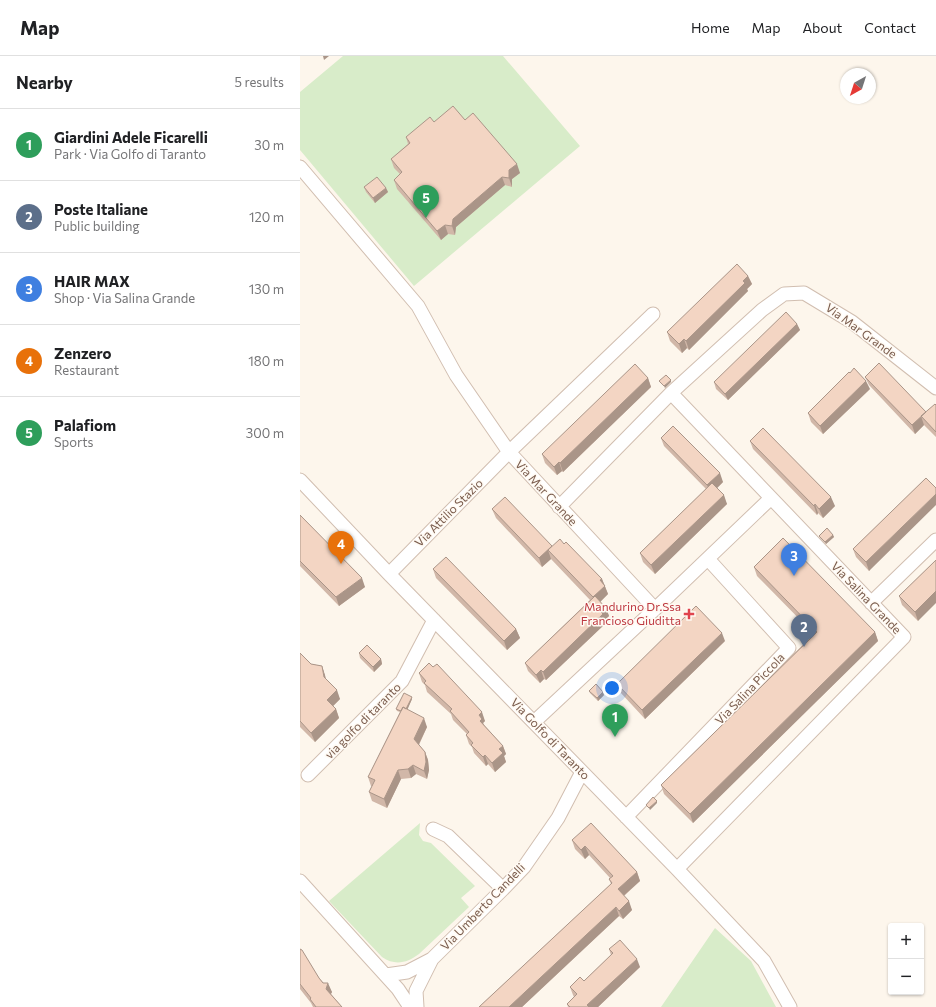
<!DOCTYPE html>
<html lang="en">
<head>
<meta charset="utf-8">
<style>
	body { margin:0; font-family:Commissioner,sans-serif; background:#f6f6f6; color:#202124 }
	.controls { position:absolute; right:12px; bottom:12px; display:grid; overflow:hidden; border-radius:4px; box-shadow:0 1px 3px #0004 }
	.controls button { width:36px; height:36px; display:grid; place-items:center; padding:0; border:0; border-bottom:1px solid #e0e0e0; background:#fff; color:#202124; font:20px sans-serif }
	.compass { position:absolute; left:540px; top:12px; width:36px; height:36px; border-radius:50%; background:#fff; box-shadow:0 1px 3px #0004; rotate:219deg }
	.you { position:absolute; left:312px; top:632px; width:14px; height:14px; margin:-10px; border:3px solid #fff; border-radius:50%; background:#1a73e8; box-shadow:0 0 0 6px #1a73e833 }
	.badge { display:grid; place-items:center; width:26px; height:26px; border-radius:50%; background:#1a73e8; color:#fff; font-size:13px; font-weight:700 }
	.pin { position:absolute; translate:-50% -33px; filter:drop-shadow(0 1px 2px #0008) }
	.pin::after { content:''; position:absolute; top:21px; width:14px; height:12px; background:inherit; clip-path:polygon(0 0,100% 0,50% 100%) }
	.list { margin:0; padding:0; list-style:none }
	h2 { display:flex; justify-content:space-between; align-items:center; height:52px; margin:0; padding:0 16px; font-size:17px }
	h2 small { font-size:13px; font-weight:400; color:#757577 }
	.list li { display:grid; grid-template-columns:26px 1fr auto; gap:12px; align-items:center; box-sizing:border-box; height:72px; padding:0 16px; border-top:1px solid #e0e0e0 }
	.list b { display:block; font-size:15px; white-space:nowrap }
	.list p { margin:0; font-size:13px; white-space:nowrap; color:#757577 }
	.list em { font-size:13px; font-style:normal; color:#757577 }
	.map { position:relative; flex:none; width:636px; height:951px; overflow:hidden }
	header { display:flex; align-items:center; gap:24px; box-sizing:border-box; height:56px; padding:0 20px; background:#fff; border-bottom:1px solid #e0e0e0 }
	header strong { font-size:19px }
	nav { display:flex; gap:22px; margin-inline-start:auto; font-size:14px }
	main { display:flex }
	aside { flex:1; background:#fff }
	.map>svg:first-child { display:block }
</style>
</head>
<body>
<header>
<strong>Map</strong>
<nav><a>Home</a><a>Map</a><a>About</a><a>Contact</a></nav>
</header>
<main>
<aside>
<h2>Nearby<small>5 results</small></h2>
<ul class="list">
<li><span class="badge" style="background:#2e9e5b">1</span><div><b>Giardini Adele Ficarelli</b><p>Park · Via Golfo di Taranto</p></div><em>30 m</em></li>
<li><span class="badge" style="background:#5c6f8a">2</span><div><b>Poste Italiane</b><p>Public building</p></div><em>120 m</em></li>
<li><span class="badge" style="background:#3f7fe0">3</span><div><b>HAIR MAX</b><p>Shop · Via Salina Grande</p></div><em>130 m</em></li>
<li><span class="badge" style="background:#e8710a">4</span><div><b>Zenzero</b><p>Restaurant</p></div><em>180 m</em></li>
<li><span class="badge" style="background:#2e9e5b">5</span><div><b>Palafiom</b><p>Sports</p></div><em>300 m</em></li>
</ul>
</aside>
<div class="map">
<svg width="636" height="951" viewBox="0 0 636 951">
	<rect width="100%" height="100%" fill="#fdf6ec"/>
	<!-- green -->
	<path fill="#d8ecc9" d="M43,0H203L280,90L114,230L0,94V36Z
		M120,767L119,779L123,785L131,787L175,830L161,842L169,851L119,898C107,907 95,910 82,901L29,845Z
		M415,872L451,905L476,951H361Z"/>
	<g fill="none" stroke-linecap="round" stroke-linejoin="round">
		<defs>
			<path id="minor" d="M0,111L118,250L156,319L209,396L355,553
				M371,337L604,581L377,813
				M0,424L89,518L377,813L464,905L490,951
				M259,451L371,337L462,254L484,238L504,237L552,266L636,332
				M89,518L209,396L353,258
				M571,547L636,484
				M234,666L355,553L471,442
				M8,719L102,625L134,564
				M326,761L489,592L408,503
				M133,773L148,780L203,833
				M0,825L98,933L110,951
				M86,919L107,916L132,903L203,833L224,811L258,762L282,716
				M117,951L116,935L132,903"/>
		</defs>
		<!-- minor casing -->
		<use href="#minor" stroke="#d1beb0" stroke-width="15"/>
		<!-- minor -->
		<use href="#minor" stroke="#fff" stroke-width="13"/>
	</g>
	<!-- wall -->
	<path fill="#d1b7a8" d="M165,64L220,117L212,123V131L205,129L156,171L155,179L148,178L141,184L97,133L94,124L100,118L94,112L91,103L108,88L106,81L134,66Z
		M64,131L86,132L88,136L75,147L66,136Z
		M448,220L452,228L447,233L448,235L389,294L387,292L382,297L370,285L367,276Z
		M497,268L500,274L428,344L416,333L414,326Z
		M565,321L626,356L636,349V381L624,369L615,378L569,329Z
		M348,322L351,331L263,416L262,415L257,419L245,407L242,398Z
		M570,333L523,378L511,366L508,357Z
		M361,382L423,426L417,432L427,448L355,518L343,506L340,497L406,433L364,390Z
		M450,385L535,450L523,462L518,457L517,459L453,393Z
		M626,422L569,515L556,501L553,493Z
		M192,453L252,490L302,523L308,538L300,546L306,552L309,560L305,564L306,567L246,624L244,623L240,627L228,615L225,607L290,544L251,503L242,511L196,462Z
		M0,459L65,531L39,550L0,510Z
		M533,479L534,481L526,488L520,482L519,480Z
		M636,504L618,565L602,549L599,540Z
		M454,511L575,576L578,585L393,767L364,738L361,729L514,578L457,520Z
		M133,513L216,573L220,582L207,594L136,522Z
		M425,585L345,663L320,636L317,628Z
		M0,597L11,608L22,610L26,623L40,643L33,650L36,653L39,662L15,686L0,671Z
		M59,597L81,603L82,608L74,616L60,602Z
		M119,617L185,665L183,667L185,670L203,690L206,698L204,700L206,706L195,716L188,708L186,710L174,697L172,691L169,688L166,679L167,678L153,664L151,658L127,636L125,629L122,626Z
		M289,635L304,639L298,645L290,637Z
		M112,643L107,654L127,671L119,689L125,696L128,704L129,714L127,723L116,718L111,722L101,723L87,752L72,745L69,736L72,730H71L68,721L100,656L97,655L96,653Z
		M272,784L337,816L340,825L324,840L332,854L323,863L319,860L222,951H179L311,828L309,823L310,822L289,799L285,803L275,793Z
		M0,893L19,922L32,936L31,938L42,951H13L11,947L0,933Z
		M309,893L340,911L298,951H268L267,948L274,941L273,939L270,931L284,925L311,899Z"/>
	<!-- shaded-wall -->
	<path fill="#aa9588" d="M23,0H29L24,4Z
		M217,108L220,117L212,123V131L209,122V114Z
		M202,121L205,129L156,171L155,179L152,170L153,163Z
		M86,132L88,136L75,147L73,142Z
		M145,169L148,178L141,184L137,175Z
		M448,220L452,228L447,233L448,235L389,294L386,285Z
		M497,268L500,274L428,344L425,338Z
		M384,283L387,292L382,297L379,288Z
		M348,322L351,331L263,416L260,407Z
		M371,324V326L365,332L364,330Z
		M566,325L570,333L523,378L520,370Z
		M626,356L621,360L624,369L615,378L612,369Z
		M259,406L262,415L257,419L254,411Z
		M420,417L423,426L411,438L407,429Z
		M636,438V449L569,515L566,506Z
		M424,439L427,448L355,518L351,509Z
		M531,441L535,450L523,462L519,453Z
		M515,448L518,457L517,459L514,450Z
		M533,479L534,481L526,488L525,486Z
		M252,490L248,494L251,503L242,511L239,502Z
		M62,522L65,531L39,550L36,541Z
		M302,523L308,538L296,550L293,541L300,524Z
		M636,535V547L618,565L615,556Z
		M306,552L309,560L305,564L306,567L246,624L243,616Z
		M216,573L220,582L207,594L204,585Z
		M575,576L578,585L393,767L390,758Z
		M422,577L425,585L345,663L342,654Z
		M81,603L82,608L74,616L73,611Z
		M22,610L25,619L27,630L24,621Z
		M241,614L244,623L240,627L236,619Z
		M37,634L40,643L30,653L27,644Z
		M303,636L304,639L298,645L297,642Z
		M112,641V643L105,659L104,656Z
		M36,653L39,662L15,686L11,677Z
		M182,656L185,665L183,667L185,672L180,665L179,659Z
		M124,662L127,671L117,692L114,683Z
		M203,690L206,698L204,700L206,706L195,716L192,707L199,693Z
		M125,696L128,704L129,714L127,723L124,715Z
		M185,699L188,708L186,710L183,701Z
		M113,709L116,718L111,722L108,713Z
		M98,714L101,723L87,752L84,743Z
		M357,745V747L350,754L349,752Z
		M285,790L289,799L285,803L281,794Z
		M337,816L340,825L321,842L318,833Z
		M329,845L332,854L323,863L319,855Z
		M316,851L319,860L222,951H209Z
		M337,903L340,911L298,951H288L287,949Z
		M28,927L32,936L29,941L26,933Z"/>
	<!-- building -->
	<path fill="#f3d5c3" stroke="#aa9588" d="M153,50L165,64L173,57L217,108L209,114V122L202,121L153,163L152,170L145,169L137,175L94,124L102,116L91,103L110,87L106,81L130,61L134,66Z
		M77,121L86,132L73,142L64,131Z
		M437,208L448,220L443,225L445,227L386,285L384,283L379,288L367,276Z
		M486,256L497,268L425,338L414,326Z
		M579,307L626,356L612,369L565,321Z
		M335,308L348,322L260,407L259,406L254,411L242,398Z
		M554,312L566,325L520,370L508,357L549,316L550,317Z
		M366,319L371,324L364,330L359,325Z
		M635,348L636,349V376L621,360Z
		M373,370L420,417L407,429L361,382Z
		M463,372L531,441L519,453L515,448L514,450L450,385Z
		M626,422L636,432V438L566,506L553,493Z
		M412,427L424,439L351,509L340,497Z
		M205,441L252,490L239,502L192,453Z
		M0,459L62,522L36,541L0,505Z
		M527,472L533,479L525,486L519,480Z
		M483,482L575,576L390,758L361,729L517,576L454,511Z
		M260,483L264,488L266,486L302,523L300,524L305,530L293,541L248,494Z
		M146,501L216,573L204,585L133,513Z
		M636,504V535L615,556L599,540Z
		M295,540L306,552L301,556L303,558L243,616L241,614L236,619L225,607Z
		M396,550L422,577L342,654L317,628Z
		M67,589L81,603L73,611L59,597Z
		M0,597L11,608L22,610L24,621L37,634L27,644L36,653L11,677L0,665Z
		M129,607L133,611L137,608L182,656L179,659L182,663L180,665L203,690L199,693L203,697L192,707L185,699L183,701L171,689L173,687L166,679L169,676L150,655L152,653L124,627L126,625L119,617Z
		M296,628L303,636L297,642L289,635Z
		M104,637L112,641L106,653L103,651L101,655L96,653Z
		M103,651L124,662L114,683L125,696L126,706L124,715L113,709L108,713L98,714L84,743L69,736L75,724L68,721Z
		M353,741L357,745L349,752L346,749Z
		M291,767L337,816L318,833L329,845L319,855L316,851L209,951H179L312,827L309,823L313,820L285,790L281,794L272,784Z
		M320,884L337,903L287,949L289,951H270L267,948L277,938L270,931L280,921L284,925L313,897L309,893Z
		M0,893L2,894L19,922L23,927H28L26,933L42,951H16L10,943L11,942L0,928Z"/>
	<!-- markers -->
	<path fill="#e0444e" stroke="#fffaf3" stroke-width="1.5" d="M387 552h4v4h4v4h-4v4h-4v-4h-4v-4h4z"/>
	<g text-anchor="middle" stroke-width="3" stroke-linejoin="round" paint-order="stroke">
		<!-- street labels -->
		<g font-size="12" fill="#7a5c4d" stroke="#fffaf3">
			<text transform="translate(561 275) rotate(36)" y="4">Via Mar Grande</text>
			<text transform="translate(246 437) rotate(47)" y="4">Via Mar Grande</text>
			<text transform="translate(149 457) rotate(-45)" y="4">Via Attilio Stazio</text>
			<text transform="translate(566 542) rotate(46)" y="4">Via Salina Grande</text>
			<text transform="translate(450 633) rotate(-46)" y="4">Via Salina Piccola</text>
			<text transform="translate(63 665) rotate(-45)" y="4">via golfo di taranto</text>
			<text transform="translate(250 683) rotate(46)" y="4">Via Golfo di Taranto</text>
			<text transform="translate(183 851) rotate(-46)" y="4">Via Umberto Candelli</text>
		</g>
		<!-- health labels -->
		<g font-size="12" fill="#be3a42" stroke="#fffaf3" text-anchor="end">
			<text x="381" y="555">Mandurino Dr.Ssa<tspan x="381" dy="14">Francioso Giuditta</tspan></text>
		</g>
	</g>
</svg>
<div class="controls">
<button>+</button>
<button>−</button>
</div>
<svg class="compass" viewBox="-18 -18 36 36"><path d="M0-13l5 13h-10z" fill="#e53935"/><path d="M0 13l5-13h-10z" fill="#757577"/></svg>
<div class="you"></div>
<div class="pin badge" style="left:315px;top:681px;background:#2e9e5b">1</div>
<div class="pin badge" style="left:504px;top:591px;background:#5c6f8a">2</div>
<div class="pin badge" style="left:494px;top:520px;background:#3f7fe0">3</div>
<div class="pin badge" style="left:41px;top:508px;background:#e8710a">4</div>
<div class="pin badge" style="left:126px;top:162px;background:#2e9e5b">5</div>
</div>
</main>
</body>
</html>
